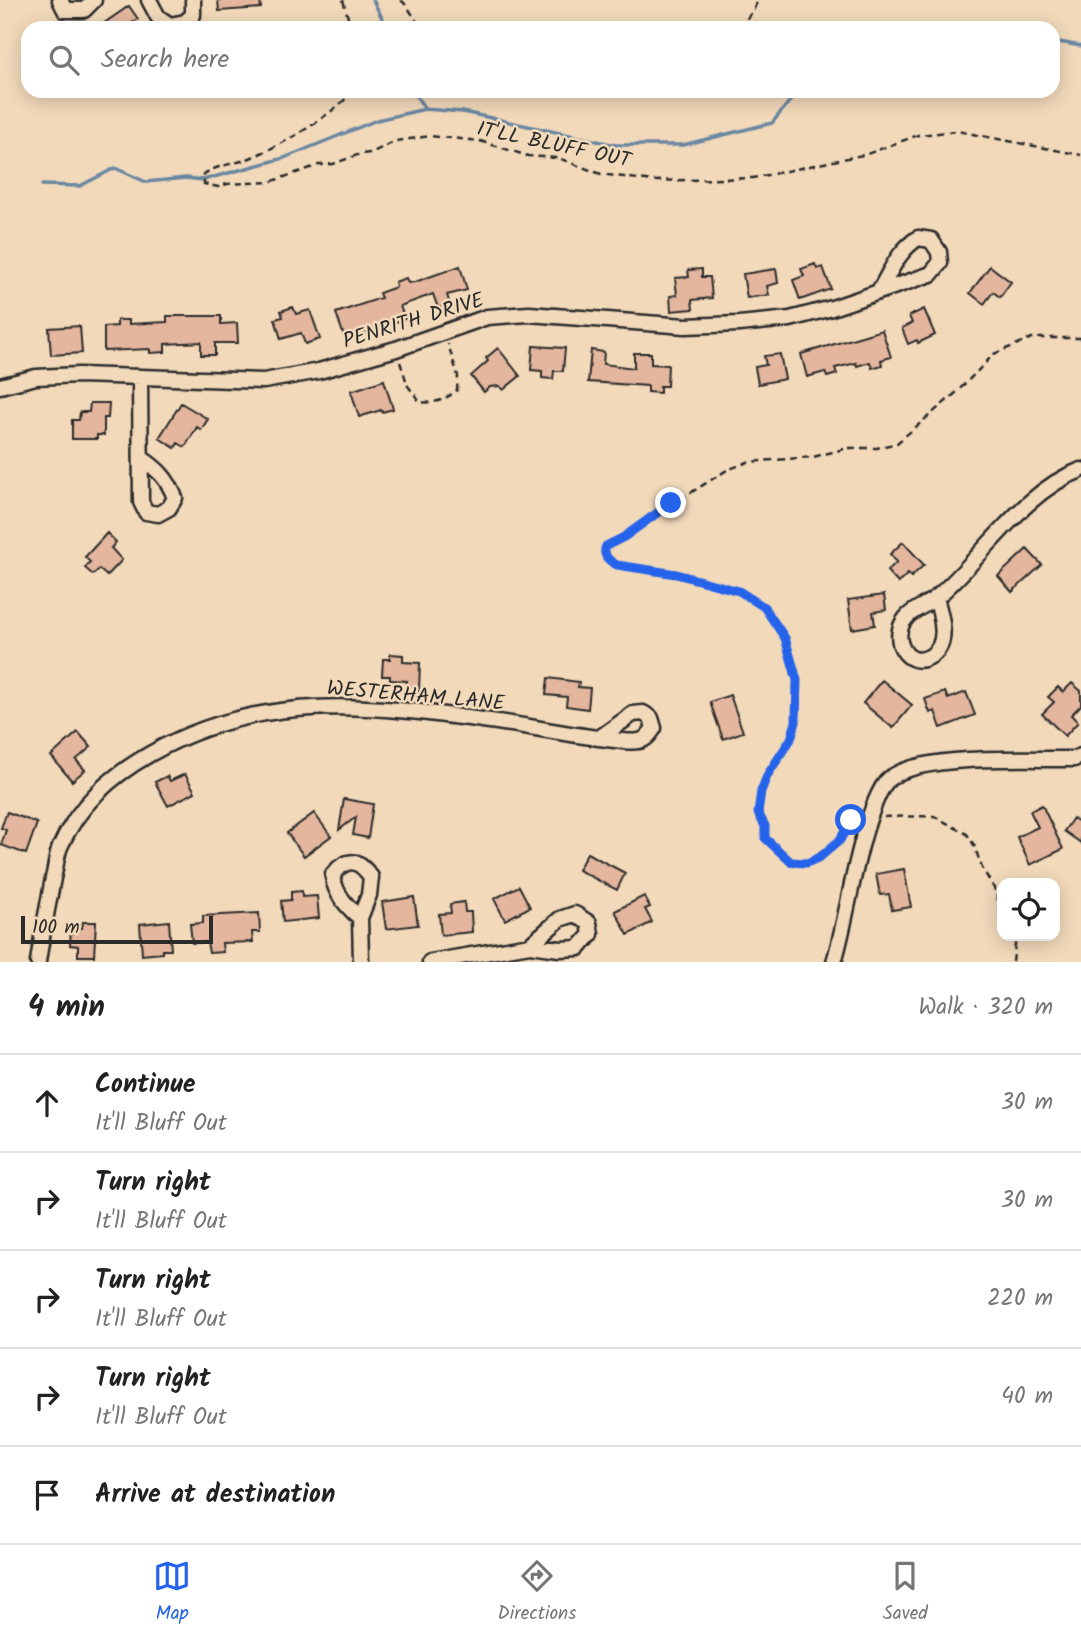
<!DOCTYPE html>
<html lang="en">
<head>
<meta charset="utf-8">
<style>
	body { margin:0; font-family:Kalam,sans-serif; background:#f2f2f2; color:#222 }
	.controls { position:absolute; right:21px; bottom:21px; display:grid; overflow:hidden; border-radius:14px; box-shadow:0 4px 18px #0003 }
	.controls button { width:63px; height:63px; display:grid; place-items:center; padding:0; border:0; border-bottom:2px solid #e0e0e0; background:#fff; color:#222; font:35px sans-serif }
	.scale { position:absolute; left:21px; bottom:18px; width:192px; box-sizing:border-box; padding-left:7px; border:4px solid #2b2b2b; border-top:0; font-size:19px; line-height:24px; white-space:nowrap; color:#2b2b2b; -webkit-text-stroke:5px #f2d9ba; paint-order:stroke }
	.stop { position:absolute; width:21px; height:21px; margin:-16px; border:5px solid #2563eb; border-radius:50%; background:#fff }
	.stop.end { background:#2563eb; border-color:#fff; box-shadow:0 2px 7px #0008 }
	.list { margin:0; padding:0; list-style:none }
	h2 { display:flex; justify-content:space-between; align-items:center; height:91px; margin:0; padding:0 28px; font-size:30px }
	h2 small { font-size:23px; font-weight:400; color:#767676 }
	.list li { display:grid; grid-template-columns:46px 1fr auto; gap:21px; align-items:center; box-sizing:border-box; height:98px; padding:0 28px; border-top:2px solid #e0e0e0 }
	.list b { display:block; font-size:26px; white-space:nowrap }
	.list p { margin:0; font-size:23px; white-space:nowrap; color:#767676 }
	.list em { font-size:23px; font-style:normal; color:#767676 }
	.icon { flex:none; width:38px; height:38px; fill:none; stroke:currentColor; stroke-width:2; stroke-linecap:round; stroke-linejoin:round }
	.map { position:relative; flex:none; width:1081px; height:962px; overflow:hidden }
	.search { position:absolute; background:#fff; box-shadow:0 4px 18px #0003; left:21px; right:21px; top:21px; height:77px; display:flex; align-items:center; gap:18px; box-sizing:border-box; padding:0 24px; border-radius:21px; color:#767676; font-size:26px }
	.sheet { height:581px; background:#fff }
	nav { display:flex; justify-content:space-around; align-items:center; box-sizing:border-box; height:98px; border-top:2px solid #e0e0e0; background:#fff; font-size:19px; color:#767676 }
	nav a { display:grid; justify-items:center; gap:4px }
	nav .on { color:#2563eb }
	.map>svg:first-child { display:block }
</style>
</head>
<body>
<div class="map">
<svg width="1081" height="962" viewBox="0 0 1081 962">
	<rect width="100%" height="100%" fill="#f2d9ba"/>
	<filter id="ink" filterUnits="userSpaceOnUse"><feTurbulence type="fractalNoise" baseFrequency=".0143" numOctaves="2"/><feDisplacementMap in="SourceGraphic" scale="14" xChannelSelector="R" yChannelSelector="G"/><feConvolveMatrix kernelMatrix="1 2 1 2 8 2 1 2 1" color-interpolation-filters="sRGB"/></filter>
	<g filter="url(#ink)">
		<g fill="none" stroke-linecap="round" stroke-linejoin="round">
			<!-- stream -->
			<path stroke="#6a87a1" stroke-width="3.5" d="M373,0L387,28
				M1053,41L1081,46
				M413,91L425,109
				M42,185L80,186L115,168L146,182L186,178L203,180L284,158L377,120L425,109L463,112L616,145H683L772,123L798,91"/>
		</g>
		<!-- building -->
		<path fill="#e4b69e" stroke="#2b2b2b" stroke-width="2" d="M218,0H260L261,8L219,11Z
			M129,6L138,19L125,28H97Z
			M815,264L817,269L823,267L831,289L800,300L793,280L804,276L801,269Z
			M460,266L467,290L447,295L450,304L438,308L433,294L400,306L405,319L345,339L336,313L381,298L379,293L396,287L395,282L406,278L408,283L415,282Z
			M990,266L1011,282L1000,297L993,292L984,304L970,293Z
			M702,269V277H710L712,298L692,300L693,309L671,311L670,296L677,295L675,278L689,277L688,270Z
			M776,269L778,283L767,286L769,295L747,298L743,274Z
			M293,307L296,314L310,310L320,339L305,344L301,333L281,339L275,319L283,317L281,311Z
			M924,309L935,335L918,343L917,340L908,344L902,328L912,323L909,316Z
			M167,316H221V324L237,323L238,343H215V355H201V342L165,344V352L150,353V349L104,351V327L117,326V320H129V324L167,322Z
			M80,326L82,353L51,355L49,328Z
			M882,330L891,357L881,360L882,365L872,368L870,362L857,366L856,363L835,368L837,374L827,377L825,372L807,377L801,354Z
			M533,346L565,348L563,371H554L553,379L542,378V371L531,370Z
			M498,348L520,376L503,390L500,386L490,387L484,392L471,376L488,361L486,358Z
			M591,350L604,352L603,364L634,368V353H651V364L668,365L667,386H660V393L648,392V386L588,382Z
			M780,354L785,379L758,384L755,367L766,365L764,356Z
			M384,380L393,409L382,412L381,410L359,417L351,391Z
			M90,403H109L108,418H104V435H97V439H72V420H79L80,412H89Z
			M181,403L208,419L201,430L197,427L185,447L178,443L175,448L159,438Z
			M107,533L116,542L111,548L122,560L107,576L99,569L93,575L85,568L90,562L85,557Z
			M903,542L924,565L911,577L908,574L898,583L887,571L897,562L890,554Z
			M1027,549L1042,565L1012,592L998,576Z
			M884,595L886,610L873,612L875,625L852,629L848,600Z
			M390,654L403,655V662L420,663L419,691H406L407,681L390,680V676H382L383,659H390Z
			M548,678L579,682L578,687L590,688L588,709L566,706L567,697L546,695Z
			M882,680L912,705L893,728L863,703Z
			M1072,683L1081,691V705L1071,715L1078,722L1065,736L1042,714L1054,702L1048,697L1058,687L1063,692Z
			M945,692L948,699L966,692L975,715L941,728L935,711L930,713L925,699Z
			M730,695L743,732L723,739L710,702Z
			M78,732L91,747L76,760L85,770L72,781L51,756Z
			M185,774L195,792L168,806L155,782L167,776L170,781Z
			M344,799L373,804L368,838L353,835L356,817L339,830Z
			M1042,805L1063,849L1030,865L1017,837L1038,827L1030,811Z
			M7,812L37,823L26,854L1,845L6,830L1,828Z
			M314,813L331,836L304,856L287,833Z
			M1073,818L1081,823V843L1064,831Z
			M587,853L625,873L617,890L578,870Z
			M904,869L911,907L892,910L889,894L880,895L876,874Z
			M519,886L530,907L505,920L494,899Z
			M302,891V897L317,896L319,918L283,922L281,901L291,900V892Z
			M644,896L650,907L645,909L652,922L628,935L615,911Z
			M414,897L418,925L386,929L382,902Z
			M464,902L465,912H471L472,932L441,935L439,914L451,913L450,904Z
			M259,913L260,932H252L253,942L222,943L223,952L209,953L207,942L192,943L190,924L203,923V916Z
			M169,921L171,950H162V953L142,955L140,924Z
			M83,922H96L94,956H78V946L70,945L71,928H82Z"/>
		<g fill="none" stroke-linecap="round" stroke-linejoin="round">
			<defs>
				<path id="minor" d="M60,0L65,10H84L94,0
					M149,0L158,17L170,25L185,22L193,15V0
					M140,378L141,502L146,512L158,514L169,508L175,498C168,479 158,469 141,458
					M0,386L36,377L79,375L264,381L319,371L396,349L487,317L529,314L685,326L739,324L790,319L832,308L931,274L940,263L939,252L931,240L918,238C898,251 891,271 879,291
					M936,598C941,615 951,646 929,657C907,669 889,638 906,618C913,609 927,605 937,597C983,558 1023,491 1081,470
					M360,918C347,907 333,892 333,874C348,857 358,859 371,877L369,895L360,918L361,962
					M38,962C42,934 48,906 53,878C56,868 56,857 60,847C79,804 110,777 150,754C262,690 375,705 497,722C534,727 570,735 607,739C617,740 629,743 639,741C646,740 650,734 654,728L651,718L643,713L633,714L599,738
					M430,962L530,945L560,949L579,948L591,934L589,923L575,914L560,919L530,945
					M834,962C848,914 853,864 870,816C874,805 878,792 886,782C912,752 1034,760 1074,759L1081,756"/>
			</defs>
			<!-- minor casing -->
			<use href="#minor" stroke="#2b2b2b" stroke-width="19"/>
			<!-- path -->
			<path stroke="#2b2b2b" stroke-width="2.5" stroke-dasharray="7 5" stroke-linecap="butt" d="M343,0L351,28
				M401,0L407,6L421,28
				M739,28L753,11L758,0
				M354,91C325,120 288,142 250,158C235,164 217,165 204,174V184L218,187L227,184L270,182L319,165L333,164L360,154L371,153L396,141L430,136L480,141L528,156L558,158L601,174L653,181L753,178L867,154L918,135L957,131L1081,155
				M400,362L408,386L420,402C435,404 445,400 457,390L458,376L448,344
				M855,817L840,840L820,857L807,863L791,862L765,838V826L759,813L761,791L768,774L791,739L796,722L797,680L785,638L764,607L739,591L676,574L617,565C609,562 602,555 606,546L727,470L748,462L813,457L848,448H877L897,443L957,392L994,354L1032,338H1081
				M884,817L934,816L967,834L974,845L982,868L994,888L1002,911
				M1013,962L1016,936"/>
			<!-- minor -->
			<use href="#minor" stroke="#f2d9ba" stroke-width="14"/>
		</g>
	</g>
	<g fill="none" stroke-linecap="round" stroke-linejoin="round" filter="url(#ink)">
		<!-- route -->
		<path stroke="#2563eb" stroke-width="9" d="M671,503L624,537L606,546C602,555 609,561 617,565L676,574L739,591L764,607L785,638L797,680L796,722L791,739L768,774L761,791L758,813L765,826V838L791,862L807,863L820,857L840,840L851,820"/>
	</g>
	<g text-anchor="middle" stroke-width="5" stroke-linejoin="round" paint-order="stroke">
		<!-- street labels -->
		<g font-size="21" fill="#2b2b2b" stroke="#f2d9ba">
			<text transform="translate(554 144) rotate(12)" y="7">IT'LL BLUFF OUT</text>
			<text transform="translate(413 320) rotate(-17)" y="7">PENRITH DRIVE</text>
			<text transform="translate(416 695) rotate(5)" y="7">WESTERHAM LANE</text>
		</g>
	</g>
</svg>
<div class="controls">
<button><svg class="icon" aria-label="locate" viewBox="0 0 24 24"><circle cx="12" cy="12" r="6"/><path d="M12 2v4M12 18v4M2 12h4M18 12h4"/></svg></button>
</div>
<div class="scale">100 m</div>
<div class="stop" style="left:851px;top:820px"></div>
<div class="stop end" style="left:671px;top:503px"></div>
<div class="search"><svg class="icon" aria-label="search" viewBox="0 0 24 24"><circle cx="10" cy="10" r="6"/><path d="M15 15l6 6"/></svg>Search here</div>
</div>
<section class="sheet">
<h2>4 min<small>Walk · 320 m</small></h2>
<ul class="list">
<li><svg class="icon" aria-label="ahead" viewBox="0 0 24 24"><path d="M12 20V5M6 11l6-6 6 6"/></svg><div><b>Continue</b><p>It'll Bluff Out</p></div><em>30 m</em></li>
<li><svg class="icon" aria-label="right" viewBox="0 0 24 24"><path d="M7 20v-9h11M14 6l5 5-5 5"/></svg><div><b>Turn right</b><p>It'll Bluff Out</p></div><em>30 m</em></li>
<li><svg class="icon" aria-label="right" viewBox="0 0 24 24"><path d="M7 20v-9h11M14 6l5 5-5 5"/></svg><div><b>Turn right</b><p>It'll Bluff Out</p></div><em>220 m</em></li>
<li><svg class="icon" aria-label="right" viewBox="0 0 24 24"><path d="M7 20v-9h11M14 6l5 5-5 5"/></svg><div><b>Turn right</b><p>It'll Bluff Out</p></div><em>40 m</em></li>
<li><svg class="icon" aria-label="arrive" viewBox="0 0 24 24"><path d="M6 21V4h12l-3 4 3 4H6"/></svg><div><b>Arrive at destination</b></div></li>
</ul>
</section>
<nav>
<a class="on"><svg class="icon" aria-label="map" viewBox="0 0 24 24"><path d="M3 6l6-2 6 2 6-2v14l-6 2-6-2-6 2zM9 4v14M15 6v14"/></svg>Map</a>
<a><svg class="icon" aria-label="directions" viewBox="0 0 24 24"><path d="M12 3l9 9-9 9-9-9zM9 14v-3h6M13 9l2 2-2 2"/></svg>Directions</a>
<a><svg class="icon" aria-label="saved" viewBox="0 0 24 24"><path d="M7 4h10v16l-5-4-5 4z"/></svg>Saved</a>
</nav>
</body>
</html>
